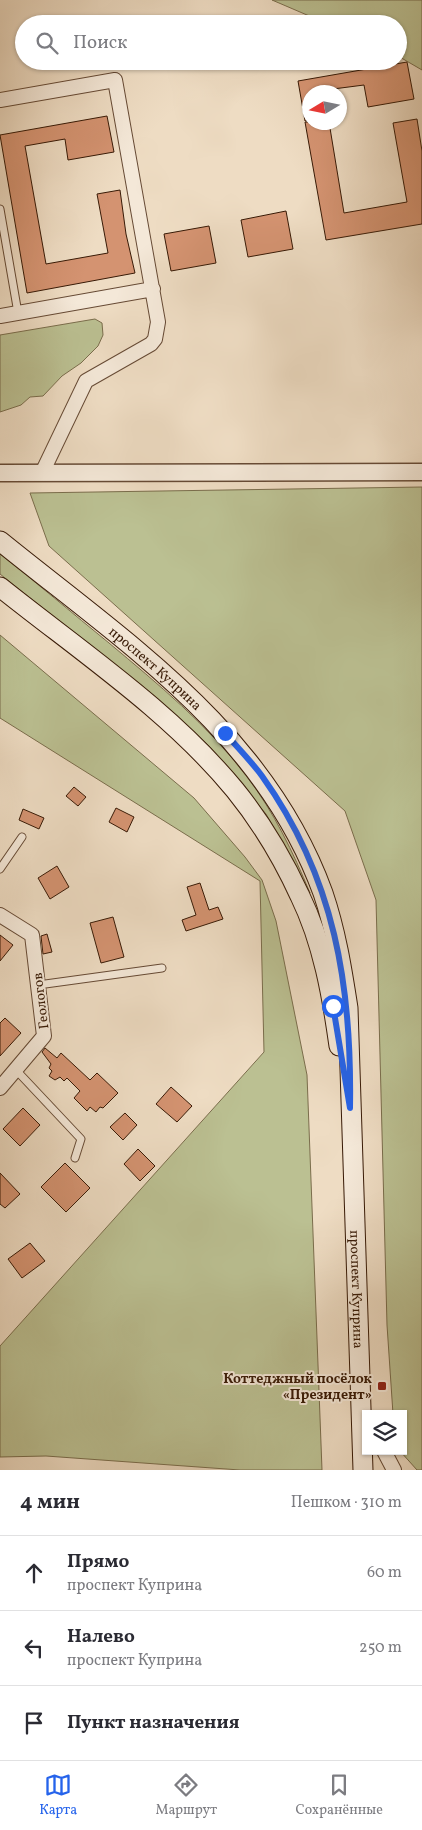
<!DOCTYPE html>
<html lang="ru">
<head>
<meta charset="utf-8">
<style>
	body { margin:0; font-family:Vollkorn,serif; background:#f7f7f7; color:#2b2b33 }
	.controls { position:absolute; right:15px; bottom:15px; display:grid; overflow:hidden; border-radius:0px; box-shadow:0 1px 4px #0004 }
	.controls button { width:45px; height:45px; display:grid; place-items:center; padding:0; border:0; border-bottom:1px solid #e1e1e2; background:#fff; color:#2b2b33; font:25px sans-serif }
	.compass { position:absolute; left:302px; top:85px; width:45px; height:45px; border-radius:50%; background:#fff; box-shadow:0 1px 4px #0004; rotate:260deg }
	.stop { position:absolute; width:15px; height:15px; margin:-11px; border:4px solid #2563eb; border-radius:50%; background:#fff }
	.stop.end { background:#2563eb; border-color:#fff; box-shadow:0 1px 5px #0008 }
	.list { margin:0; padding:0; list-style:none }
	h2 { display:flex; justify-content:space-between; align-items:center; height:65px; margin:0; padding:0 20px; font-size:21px }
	h2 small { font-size:16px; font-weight:400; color:#7c7c81 }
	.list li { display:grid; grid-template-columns:32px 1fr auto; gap:15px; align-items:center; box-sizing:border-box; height:75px; padding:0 20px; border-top:1px solid #e1e1e2 }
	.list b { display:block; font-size:19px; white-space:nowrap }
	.list p { margin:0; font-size:16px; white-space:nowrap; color:#7c7c81 }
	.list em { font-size:16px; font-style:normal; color:#7c7c81 }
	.icon { flex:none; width:28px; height:28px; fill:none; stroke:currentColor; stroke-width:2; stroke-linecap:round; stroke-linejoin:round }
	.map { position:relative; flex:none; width:422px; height:1470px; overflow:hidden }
	.search { position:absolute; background:#fff; box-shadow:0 1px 4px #0004; left:15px; right:15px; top:15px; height:55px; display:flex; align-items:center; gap:12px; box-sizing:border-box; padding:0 18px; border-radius:28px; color:#7c7c81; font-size:19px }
	.sheet { height:290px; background:#fff }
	nav { display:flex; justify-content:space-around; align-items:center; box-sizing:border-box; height:70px; border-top:1px solid #e1e1e2; background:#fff; font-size:14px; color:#7c7c81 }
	nav a { display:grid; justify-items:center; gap:2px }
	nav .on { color:#2563eb }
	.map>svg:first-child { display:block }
</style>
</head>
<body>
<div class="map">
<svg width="422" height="1470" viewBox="0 0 422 1470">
	<rect width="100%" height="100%" fill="#eedcc3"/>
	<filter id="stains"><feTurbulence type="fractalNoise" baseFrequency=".004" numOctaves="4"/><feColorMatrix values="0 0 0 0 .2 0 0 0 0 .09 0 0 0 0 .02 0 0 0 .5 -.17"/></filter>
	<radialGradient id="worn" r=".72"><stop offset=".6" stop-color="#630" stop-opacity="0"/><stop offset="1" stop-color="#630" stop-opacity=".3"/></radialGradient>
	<!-- green -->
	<path fill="#bbc092" stroke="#7a6d4c" d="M272,0H422V70L398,56V24H328Z
		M95,319L102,323L103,335L98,346L81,363L62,376L43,396L30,397L21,405L0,412V335Z
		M422,487V1470H417L400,1451H403V1414H393L387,1325L376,900L345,811L49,546L30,493Z
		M0,554C37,583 72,613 109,643C158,684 208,725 247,777C274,812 293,852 310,893L266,814L208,745L157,699L0,574Z
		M0,635L194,798L245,857L262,880L276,921L307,1075L322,1470H240L46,1456L0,1457V1346L264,1052L260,881L0,718Z"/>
	<!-- building -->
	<path fill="#d49371" stroke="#381a06" d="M407,62L414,99L368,107L364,85L310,92V120L305,121L298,81Z
		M107,116L114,152L68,160L65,139L25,146L46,264L108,253L97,194L120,190L126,234L135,273L27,293L0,135Z
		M417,119L422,151V224L326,240L305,122H329L344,213L407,202L393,123Z
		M286,211L293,249L248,257L241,220Z
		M209,226L216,263L171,271L164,234Z
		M74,787L86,797L78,806L66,796Z
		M116,808L134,817L127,832L109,822Z
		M23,809L44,818L39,829L19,820Z
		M57,866L69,887L50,899L38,878Z
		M200,883L209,910L218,907L223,919L186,931L182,920L196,915L187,887Z
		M113,917L124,957L101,963L90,923Z
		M47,934L52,952L43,954L41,936Z
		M0,935L13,945L0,961Z
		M5,1018L21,1033L0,1056V1023Z
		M45,1048L57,1058L61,1053L90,1080L97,1073L118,1093L103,1108L100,1107L96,1112L90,1107L87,1111L74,1098L80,1091L67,1078L64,1081L60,1077L55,1080L49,1076L52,1071L49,1068L51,1064L42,1052Z
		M171,1087L192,1106L177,1122L156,1104Z
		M23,1108L40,1125L20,1146L3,1129Z
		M125,1113L137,1125L123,1140L110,1127Z
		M138,1149L155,1166L140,1181L124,1164Z
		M65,1163L90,1188L66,1212L41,1187Z
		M0,1173L20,1194L5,1208L0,1204Z
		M30,1243L45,1261L22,1278L8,1259Z"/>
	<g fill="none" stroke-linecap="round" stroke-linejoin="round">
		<defs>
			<path id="service" d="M0,209L18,313
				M0,869L22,837
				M38,985L162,968
				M16,1070L81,1139L75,1158"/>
			<path id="minor" d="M0,100L115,80L158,322L155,339L151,344L86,381L42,473
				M0,316L153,289
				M0,915L32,935L44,1036L0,1088
				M384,1451L394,1470"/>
			<path id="tertiary" d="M0,473L422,472"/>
			<g id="secondary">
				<path id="s1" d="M0,541C127,644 265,733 323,893C336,931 342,969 348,1008L363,1470"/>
				<path d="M0,587C80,651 170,711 235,790C261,822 283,859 300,896C323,943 332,996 339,1046"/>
			</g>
		</defs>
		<!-- service casing -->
		<use href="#service" stroke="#664a35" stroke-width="9"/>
		<!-- minor casing -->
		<use href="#minor" stroke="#664a35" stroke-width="16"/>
		<!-- tertiary casing -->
		<use href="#tertiary" stroke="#664a35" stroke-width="19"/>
		<!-- secondary casing -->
		<use href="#secondary" stroke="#381a06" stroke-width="21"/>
		<!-- service -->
		<use href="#service" stroke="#f4e8d8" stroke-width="7"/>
		<!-- minor -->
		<use href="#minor" stroke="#f4e8d8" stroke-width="14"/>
		<!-- tertiary -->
		<use href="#tertiary" stroke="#f4e8d8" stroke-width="16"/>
		<!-- secondary -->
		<use href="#secondary" stroke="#f4e8d8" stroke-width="19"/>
	</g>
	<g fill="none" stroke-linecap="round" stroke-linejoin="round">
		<!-- route -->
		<path stroke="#2563eb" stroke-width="6" d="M225,733C237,747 251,761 262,776C335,878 352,986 350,1108L333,1006"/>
	</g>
	<!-- markers -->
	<rect fill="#8f2418" stroke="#f4e8d8" stroke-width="2" x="377" y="1381" width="10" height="10" rx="2.5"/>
	<g text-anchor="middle" stroke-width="4" stroke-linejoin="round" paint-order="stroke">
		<!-- street labels -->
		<g font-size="14" fill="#381a06" stroke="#f4e8d8">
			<text dy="5" stroke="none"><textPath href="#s1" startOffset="201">проспект Куприна</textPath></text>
			<text transform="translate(40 1001) rotate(-97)" y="5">Геологов</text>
			<text dy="5" stroke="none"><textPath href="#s1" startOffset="884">проспект Куприна</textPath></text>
		</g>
		<!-- poi labels -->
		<g font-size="14" font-weight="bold" fill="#381a06" stroke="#f4e8d8" text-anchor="end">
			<text x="372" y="1383">Коттеджный посёлок<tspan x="372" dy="16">«Президент»</tspan></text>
		</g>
	</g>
	<rect width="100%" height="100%" filter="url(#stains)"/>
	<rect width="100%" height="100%" fill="url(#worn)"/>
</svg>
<div class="controls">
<button><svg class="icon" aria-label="layers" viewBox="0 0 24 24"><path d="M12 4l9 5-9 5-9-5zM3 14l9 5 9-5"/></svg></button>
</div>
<svg class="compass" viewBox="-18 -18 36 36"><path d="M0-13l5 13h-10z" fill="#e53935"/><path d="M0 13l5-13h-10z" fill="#7c7c81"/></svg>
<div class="stop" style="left:333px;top:1006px"></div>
<div class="stop end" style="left:225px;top:733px"></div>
<div class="search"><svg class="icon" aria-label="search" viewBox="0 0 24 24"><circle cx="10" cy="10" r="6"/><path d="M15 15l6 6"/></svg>Поиск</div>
</div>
<section class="sheet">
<h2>4 мин<small>Пешком · 310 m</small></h2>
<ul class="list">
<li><svg class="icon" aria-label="ahead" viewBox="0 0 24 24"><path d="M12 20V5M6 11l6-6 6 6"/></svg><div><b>Прямо</b><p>проспект Куприна</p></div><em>60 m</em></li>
<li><svg class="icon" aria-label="left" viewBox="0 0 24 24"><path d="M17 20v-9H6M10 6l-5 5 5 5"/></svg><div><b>Налево</b><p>проспект Куприна</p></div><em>250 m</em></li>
<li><svg class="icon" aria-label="arrive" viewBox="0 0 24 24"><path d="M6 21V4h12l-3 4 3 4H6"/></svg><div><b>Пункт назначения</b></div></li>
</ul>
</section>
<nav>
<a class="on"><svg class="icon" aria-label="map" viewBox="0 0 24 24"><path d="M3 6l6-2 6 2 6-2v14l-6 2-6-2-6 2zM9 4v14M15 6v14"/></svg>Карта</a>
<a><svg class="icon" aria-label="directions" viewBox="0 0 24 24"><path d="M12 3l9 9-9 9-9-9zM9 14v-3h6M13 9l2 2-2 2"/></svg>Маршрут</a>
<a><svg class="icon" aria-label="saved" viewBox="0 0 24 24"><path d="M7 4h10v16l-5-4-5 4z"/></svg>Сохранённые</a>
</nav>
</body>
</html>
